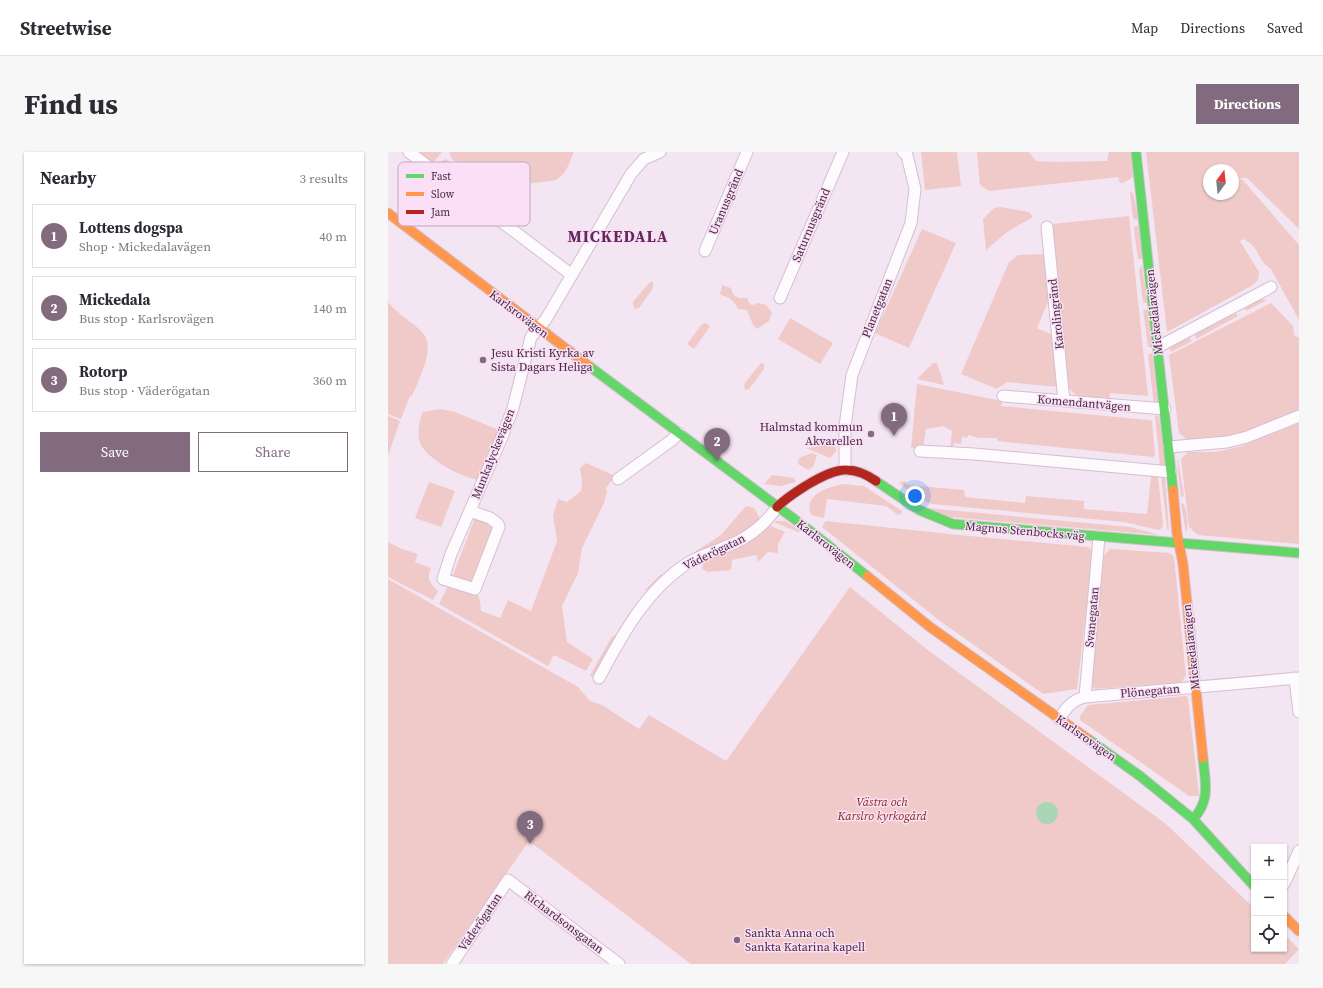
<!DOCTYPE html>
<html lang="en">
<head>
<meta charset="utf-8">
<style>
	body { margin:0; font-family:"Source Serif 4",serif; background:#f7f7f7; color:#2b2b33 }
	.controls { position:absolute; right:12px; bottom:12px; display:grid; overflow:hidden; border-radius:0px; box-shadow:0 1px 3px #0004 }
	.controls button { width:36px; height:36px; display:grid; place-items:center; padding:0; border:0; border-bottom:1px solid #e1e1e2; background:#fff; color:#2b2b33; font:20px sans-serif }
	.compass { position:absolute; left:815px; top:12px; width:36px; height:36px; border-radius:50%; background:#fff; box-shadow:0 1px 3px #0004; rotate:15deg }
	.you { position:absolute; left:527px; top:344px; width:14px; height:14px; margin:-10px; border:3px solid #fff; border-radius:50%; background:#1a73e8; box-shadow:0 0 0 6px #1a73e833 }
	.badge { display:grid; place-items:center; width:26px; height:26px; border-radius:50%; background:#826b7f; color:#fff; font-size:13px; font-weight:700 }
	.pin { position:absolute; translate:-50% -33px; filter:drop-shadow(0 1px 2px #0008) }
	.pin::after { content:''; position:absolute; top:21px; width:14px; height:12px; background:inherit; clip-path:polygon(0 0,100% 0,50% 100%) }
	.list { margin:0; padding:0; list-style:none }
	h2 { display:flex; justify-content:space-between; align-items:center; height:52px; margin:0; padding:0 16px; font-size:17px }
	h2 small { font-size:13px; font-weight:400; color:#7c7c81 }
	.list li { display:grid; grid-template-columns:26px 1fr auto; gap:12px; align-items:center; box-sizing:border-box; height:64px; margin:0 8px 8px; padding:0 8px; border:1px solid #e1e1e2; border-radius:0px }
	.list b { display:block; font-size:15px; white-space:nowrap }
	.list p { margin:0; font-size:13px; white-space:nowrap; color:#7c7c81 }
	.list em { font-size:13px; font-style:normal; color:#7c7c81 }
	.actions { display:flex; gap:8px; padding:12px 16px }
	.actions a { flex:1; padding:9px 0; border:1px solid #826b7f; border-radius:0px; text-align:center; font-size:14px; color:#826b7f }
	.actions .main { background:#826b7f; color:#fff }
	.icon { flex:none; width:22px; height:22px; fill:none; stroke:currentColor; stroke-width:2; stroke-linecap:round; stroke-linejoin:round }
	.map { position:relative; flex:none; width:911px; height:812px; overflow:hidden; border-radius:0px }
	header { display:flex; align-items:center; gap:24px; box-sizing:border-box; height:56px; padding:0 20px; background:#fff; border-bottom:1px solid #e1e1e2 }
	header strong { font-size:19px }
	nav { display:flex; gap:22px; margin-inline-start:auto; font-size:14px }
	.intro { display:flex; align-items:center; justify-content:space-between; box-sizing:border-box; height:96px; padding:0 24px }
	h1 { margin:0; font-size:28px }
	.button { padding:10px 18px; border-radius:0px; background:#826b7f; color:#fff; font-size:14px; font-weight:700 }
	main { display:flex; gap:24px; padding:0 24px }
	aside { flex:1; background:#fff; border-radius:0px; box-shadow:0 1px 3px #0004 }
	.map>svg:first-child { display:block }
</style>
</head>
<body>
<header>
<strong>Streetwise</strong>
<nav><a>Map</a><a>Directions</a><a>Saved</a></nav>
</header>
<div class="intro"><h1>Find us</h1><a class="button">Directions</a></div>
<main>
<aside>
<h2>Nearby<small>3 results</small></h2>
<ul class="list">
<li><span class="badge">1</span><div><b>Lottens dogspa</b><p>Shop · Mickedalavägen</p></div><em>40 m</em></li>
<li><span class="badge">2</span><div><b>Mickedala</b><p>Bus stop · Karlsrovägen</p></div><em>140 m</em></li>
<li><span class="badge">3</span><div><b>Rotorp</b><p>Bus stop · Väderögatan</p></div><em>360 m</em></li>
</ul>
<div class="actions"><a class="main">Save</a><a>Share</a></div>
</aside>
<div class="map">
<svg width="911" height="812" viewBox="0 0 911 812">
	<rect width="100%" height="100%" fill="#f4e5f2"/>
	<!-- green -->
	<path fill="#f0cac9" fill-rule="evenodd" d="M30,0H54L44,12Z
		M61,0H186C180,13 178,25 164,29L105,35L64,7Z
		M533,0H569L573,34L537,38Z
		M589,0H641L648,9L666,10L719,9L721,0H744L745,25L735,31H732L730,25L601,39L592,33Z
		M758,0H911V77L859,26H849L854,27L911,93V168L883,117C868,108 873,95 855,87L852,89L871,120L870,128L865,133L779,180ZM821,18H845V42H821Z
		M58,7L95,34L97,40L93,46L91,47L51,17L52,10Z
		M742,40L745,41L751,68L745,67Z
		M613,55L641,60L645,65L619,80L598,98L595,67L606,56Z
		M741,64L760,244L722,241L721,249C706,247 687,249 680,234L664,72Z
		M750,74L755,107H750L746,78L747,74Z
		M534,77L568,91L521,196L487,181Z
		M658,102L663,143L649,176L665,183L670,235L619,230L609,237L573,222L621,110L630,103Z
		M754,113L759,151H755L751,118Z
		M262,130H265V136L251,156L246,157L245,150Z
		M334,133L343,136L345,142L350,146H359L362,152L365,153L369,151L378,153L384,161L381,169L369,177L365,173L359,158L350,157C346,147 340,146 332,142Z
		M872,147L879,148L858,159L856,155Z
		M0,150C9,162 30,173 37,184C46,199 30,230 24,244H22L13,267L0,262Z
		M883,151L905,174L906,183L911,186V258L860,280L828,287L799,288L791,281L781,203Z
		M760,157L764,195H760L755,158Z
		M847,159L850,164L808,187L807,181Z
		M402,166L445,191L432,212L390,187Z
		M317,171L321,173V176L306,197L299,192L314,172Z
		M801,185L804,189L783,200L782,195Z
		M764,201L770,249L766,253L760,203Z
		M373,211L376,212V217L361,237L357,238L356,232Z
		M545,211H549L556,233L529,227Z
		M529,232L614,249L613,254L760,268L764,269L767,303L765,305L609,289V286H591L580,283L579,286L574,284L573,292L566,291L565,297H562L564,279L555,274L538,277L535,297L523,296Z
		M53,257L67,260L111,278L91,328C73,325 42,309 33,293C28,284 31,268 35,260Z
		M767,263L771,265L778,313L772,315Z
		M0,264L12,269L0,304Z
		M911,271V392L810,383L801,375L793,307L800,300H828L854,294Z
		M445,288L447,290L448,299L442,306L418,296L427,295L426,289Z
		M424,301L429,303L425,315L420,318L410,312L411,306Z
		M790,308L796,344L793,345L789,309Z
		M198,311L227,324L218,336L219,339L216,351L194,396L190,421L174,454L179,490L205,507L198,519L166,503L160,514L51,452L61,432L89,441L92,449L93,459L112,466L120,448L143,459L169,389L165,363L170,347L179,350L193,339L194,329L192,316Z
		M384,323L406,326L408,330L393,334L376,332Z
		M773,324L777,325L781,379L779,376Z
		M763,325H770L775,372L774,376L771,378L736,370L544,352L534,348L511,331L517,329L519,333L576,338L577,345L637,351L638,344L696,349V357L759,362Z
		M41,330L67,339L53,375L27,366Z
		M455,332L476,334L514,359L513,362L510,363L498,354L439,347L436,366L423,363C415,343 439,335 455,332Z
		M795,351C799,357 801,374 798,381L793,352Z
		M358,354L366,356L373,368L350,385L307,402L305,401L333,383Z
		M538,356L742,375L772,383L561,365Z
		M87,366L108,373L86,432L67,426L65,423Z
		M388,369H397L413,379L410,380L386,370Z
		M438,369L571,383L700,395L705,400L689,537L655,542L552,469L434,375Z
		M381,373L397,380L390,392V401L380,400L370,410L369,404L367,403L344,408L343,418L320,420L314,417L315,409Z
		M0,390L14,397L30,402L27,410L43,416C38,427 42,431 50,439L45,448L0,425Z
		M722,397L782,401L786,405L798,524L793,530L707,537L702,533L716,403Z
		M273,422L274,423V426L262,437L256,439Z
		M0,427L190,535L202,549L214,553L251,577L261,563L338,609L462,435L541,499L778,672L866,756V797H896V782L911,797L897,812H303L141,689L55,812H0Z
		M227,483L228,484L205,524L203,525L202,523L223,486Z
		M798,544L800,546L811,644H801L692,568V564L700,553Z"/>
	<!-- water -->
	<path fill="#aad6b5" d="M648 661a11 11 0 1 1 22 0a11 11 0 1 1-22 0Z"/>
	<g fill="none" stroke-linecap="round" stroke-linejoin="round">
		<defs>
			<path id="street" d="M21,0L184,123
				M659,75L676,249
				M317,99L359,0
				M392,146L455,0
				M770,195L883,135
				M615,244L777,257
				M781,295L839,290L859,285L911,264
				M532,299L586,302L783,320
				M457,318V274L464,223L523,71L527,37L519,3L515,0
				M230,327L284,288L291,281
				M82,359L102,366L110,372L111,375L87,437L55,427L63,402L114,285L125,256L143,185L158,167L243,22L256,7L272,0
				M211,526C234,483 258,438 300,411C311,404 325,400 337,395C359,387 376,374 389,355
				M907,526L911,560
				M697,545L711,385
				M671,567C678,556 684,548 697,545L911,526
				M896,732L911,699
				M64,812L120,728L231,812"/>
			<path id="fast" d="M748,0L785,338
				M201,214L421,378L479,424
				M488,329L531,358L565,372L911,401
				M700,587L752,624L805,667L866,734
				M805,667C823,649 817,629 815,606"/>
			<path id="slow" d="M0,61L201,214
				M785,338L789,382L795,412L815,606
				M479,424L542,475L700,587
				M896,764L911,779"/>
			<path id="jam" d="M389,355C398,346 408,340 419,333C444,318 462,310 488,329"/>
		</defs>
		<!-- street casing -->
		<use href="#street" stroke="#d3bfd0" stroke-width="13"/>
		<!-- fast casing -->
		<use href="#fast" stroke="#d3bfd0" stroke-width="11"/>
		<!-- slow casing -->
		<use href="#slow" stroke="#d3bfd0" stroke-width="11"/>
		<!-- jam casing -->
		<use href="#jam" stroke="#d3bfd0" stroke-width="11"/>
		<!-- street -->
		<use href="#street" stroke="#fdfbfd" stroke-width="11"/>
		<!-- fast -->
		<use href="#fast" stroke="#63d668" stroke-width="9"/>
		<!-- slow -->
		<use href="#slow" stroke="#ff974d" stroke-width="9"/>
		<!-- jam -->
		<use href="#jam" stroke="#b3261e" stroke-width="9"/>
	</g>
	<!-- markers -->
	<g fill="#826b7f" stroke="#fadff6" stroke-width="1.5">
		<circle cx="95" cy="208" r="4"/>
		<circle cx="483" cy="282" r="4"/>
		<circle cx="349" cy="788" r="4"/>
	</g>
	<g text-anchor="middle" stroke-width="3" stroke-linejoin="round" paint-order="stroke">
		<!-- street labels -->
		<g font-size="12" fill="#442a41" stroke="#fadff6">
			<text transform="translate(338 50) rotate(-67)" y="4">Uranusgränd</text>
			<text transform="translate(423 73) rotate(-67)" y="4">Saturnusgränd</text>
			<text transform="translate(489 156) rotate(-68)" y="4">Planetgatan</text>
			<text transform="translate(766 160) rotate(-96)" y="4">Mickedalavägen</text>
			<text transform="translate(131 162) rotate(37)" y="4">Karlsrovägen</text>
			<text transform="translate(668 162) rotate(-96)" y="4">Karolingränd</text>
			<text transform="translate(696 251) rotate(5)" y="4">Komendantvägen</text>
			<text transform="translate(105 302) rotate(-68)" y="4">Munkalyckevägen</text>
			<text transform="translate(637 379) rotate(5)" y="4">Magnus Stenbocks väg</text>
			<text transform="translate(438 392) rotate(38)" y="4">Karlsrovägen</text>
			<text transform="translate(326 400) rotate(-26)" y="4">Väderögatan</text>
			<text transform="translate(704 465) rotate(-85)" y="4">Svanegatan</text>
			<text transform="translate(803 495) rotate(-96)" y="4">Mickedalavägen</text>
			<text transform="translate(762 539) rotate(-5)" y="4">Plönegatan</text>
			<text transform="translate(698 586) rotate(35)" y="4">Karlsrovägen</text>
			<text transform="translate(92 770) rotate(-56)" y="4">Väderögatan</text>
			<text transform="translate(176 770) rotate(37)" y="4">Richardsonsgatan</text>
		</g>
		<!-- poi labels -->
		<g font-size="12" fill="#442a41" stroke="#fadff6" text-anchor="start">
			<text x="103" y="205">Jesu Kristi Kyrka av<tspan x="103" dy="14">Sista Dagars Heliga</tspan></text>
			<text x="475" y="279" text-anchor="end">Halmstad kommun<tspan x="475" dy="14">Akvarellen</tspan></text>
			<text x="357" y="785">Sankta Anna och<tspan x="357" dy="14">Sankta Katarina kapell</tspan></text>
		</g>
		<!-- park labels -->
		<g font-size="12" font-style="italic" fill="#8a2a1c" stroke="#fadff6">
			<text x="494" y="654">Västra och<tspan x="494" dy="14">Karslro kyrkogård</tspan></text>
		</g>
		<!-- district labels -->
		<g font-size="16" font-weight="bold" letter-spacing="1" fill="#61295b" stroke="#fadff6">
			<text x="230" y="90">MICKEDALA</text>
		</g>
	</g>
	<!-- legend -->
	<rect x="10" y="10" width="132" height="64" rx="6" fill="#fadff6" stroke="#c3a9c0" stroke-width="1"/>
	<rect x="18" y="22" width="18" height="4" fill="#63d668"/>
	<rect x="18" y="40" width="18" height="4" fill="#ff974d"/>
	<rect x="18" y="58" width="18" height="4" fill="#b3261e"/>
	<g font-size="11" fill="#442a41">
		<text x="43" y="28">Fast</text>
		<text x="43" y="46">Slow</text>
		<text x="43" y="64">Jam</text>
	</g>
</svg>
<div class="controls">
<button>+</button>
<button>−</button>
<button><svg class="icon" aria-label="locate" viewBox="0 0 24 24"><circle cx="12" cy="12" r="6"/><path d="M12 2v4M12 18v4M2 12h4M18 12h4"/></svg></button>
</div>
<svg class="compass" viewBox="-18 -18 36 36"><path d="M0-13l5 13h-10z" fill="#e53935"/><path d="M0 13l5-13h-10z" fill="#7c7c81"/></svg>
<div class="you"></div>
<div class="pin badge" style="left:506px;top:284px">1</div>
<div class="pin badge" style="left:329px;top:309px">2</div>
<div class="pin badge" style="left:142px;top:692px">3</div>
</div>
</main>
</body>
</html>
